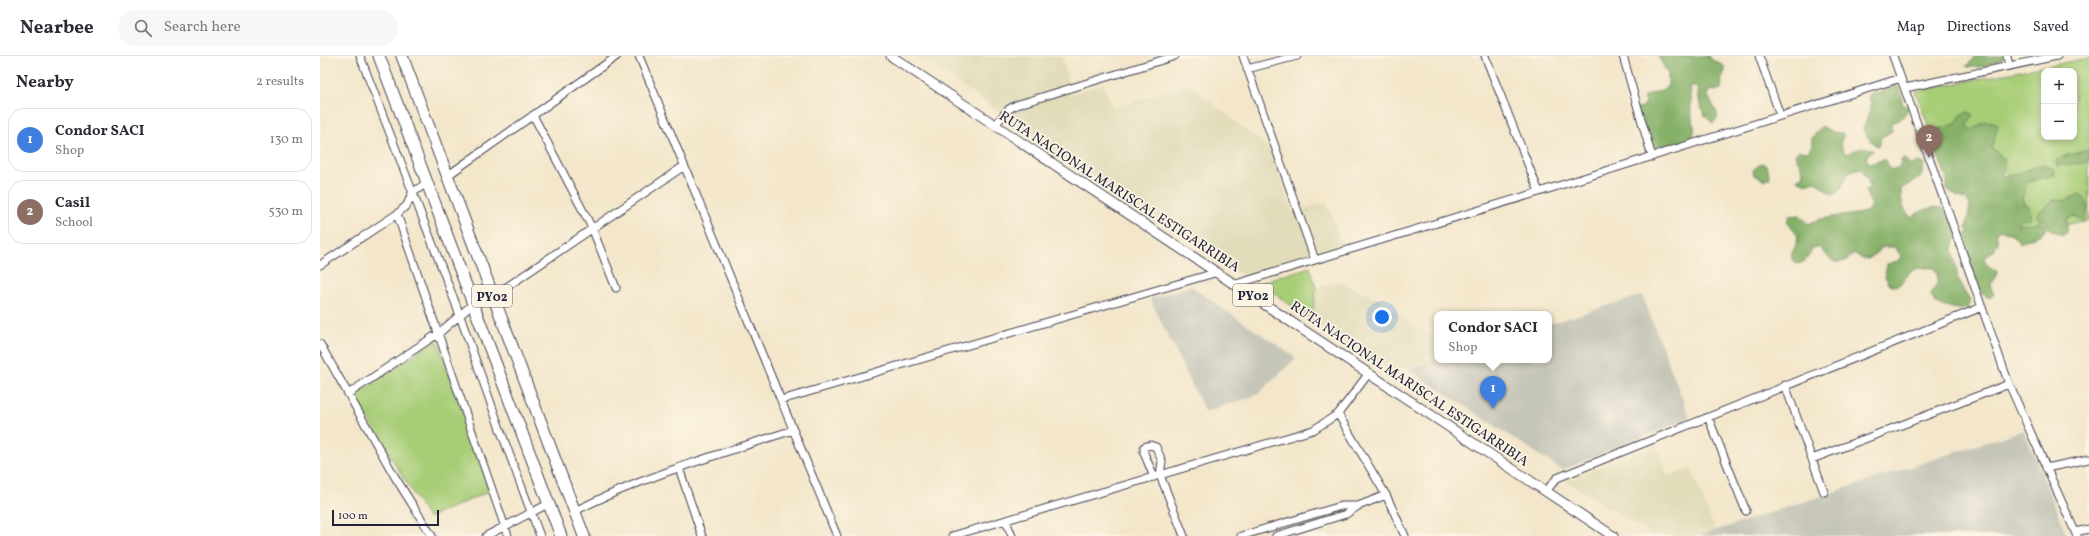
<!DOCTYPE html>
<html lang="en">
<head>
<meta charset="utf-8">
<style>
	body { margin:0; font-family:Vollkorn,serif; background:#f7f7f7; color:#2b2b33 }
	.controls { position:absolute; right:12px; top:12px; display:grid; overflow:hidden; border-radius:8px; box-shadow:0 2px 6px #0003 }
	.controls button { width:36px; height:36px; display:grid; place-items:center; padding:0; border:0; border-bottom:1px solid #e1e1e2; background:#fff; color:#2b2b33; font:20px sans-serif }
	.scale { position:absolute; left:12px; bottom:10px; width:107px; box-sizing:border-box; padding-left:4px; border:2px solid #22223b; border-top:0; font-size:11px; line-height:14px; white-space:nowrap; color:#22223b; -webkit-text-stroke:3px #fcf5e5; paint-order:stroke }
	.you { position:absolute; left:1062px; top:261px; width:14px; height:14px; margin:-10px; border:3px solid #fff; border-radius:50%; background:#1a73e8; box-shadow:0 0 0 6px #1a73e833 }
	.badge { display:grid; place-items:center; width:26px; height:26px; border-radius:50%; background:#c8321e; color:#fff; font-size:13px; font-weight:700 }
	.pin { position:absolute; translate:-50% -33px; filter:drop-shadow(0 1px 2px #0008) }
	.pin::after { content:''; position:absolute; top:21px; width:14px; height:12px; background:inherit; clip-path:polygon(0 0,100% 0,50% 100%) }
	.popup { position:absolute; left:1114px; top:255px; width:118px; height:52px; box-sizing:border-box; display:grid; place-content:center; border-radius:8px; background:#fff; filter:drop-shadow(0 1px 3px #0005); font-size:13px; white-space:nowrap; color:#7c7c81 }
	.popup b { font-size:15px; color:#2b2b33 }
	.popup::after { content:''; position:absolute; left:50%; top:100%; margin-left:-8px; border:8px solid transparent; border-top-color:#fff }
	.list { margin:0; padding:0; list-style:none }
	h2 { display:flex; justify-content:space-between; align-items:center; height:52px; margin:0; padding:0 16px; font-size:17px }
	h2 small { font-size:13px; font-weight:400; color:#7c7c81 }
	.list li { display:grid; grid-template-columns:26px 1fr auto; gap:12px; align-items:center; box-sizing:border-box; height:64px; margin:0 8px 8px; padding:0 8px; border:1px solid #e1e1e2; border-radius:16px }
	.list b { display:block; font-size:15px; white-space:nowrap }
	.list p { margin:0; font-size:13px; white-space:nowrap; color:#7c7c81 }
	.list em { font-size:13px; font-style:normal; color:#7c7c81 }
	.icon { flex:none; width:22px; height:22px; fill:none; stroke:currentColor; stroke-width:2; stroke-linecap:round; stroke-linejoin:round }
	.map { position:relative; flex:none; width:1769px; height:480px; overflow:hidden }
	header { display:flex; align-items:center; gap:24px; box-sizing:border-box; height:56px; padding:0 20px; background:#fff; border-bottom:1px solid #e1e1e2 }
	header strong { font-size:19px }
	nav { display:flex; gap:22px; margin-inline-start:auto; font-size:14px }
	.search { width:280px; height:36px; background:#f7f7f7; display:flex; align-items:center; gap:10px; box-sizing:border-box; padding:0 14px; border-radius:22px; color:#7c7c81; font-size:15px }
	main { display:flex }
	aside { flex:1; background:#fff }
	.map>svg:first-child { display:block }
</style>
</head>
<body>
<header>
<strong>Nearbee</strong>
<div class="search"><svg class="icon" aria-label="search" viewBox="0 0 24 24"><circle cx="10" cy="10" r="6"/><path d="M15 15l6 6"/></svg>Search here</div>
<nav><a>Map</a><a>Directions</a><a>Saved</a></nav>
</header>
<main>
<aside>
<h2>Nearby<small>2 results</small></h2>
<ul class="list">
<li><span class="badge" style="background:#3f7fe0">1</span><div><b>Condor SACI</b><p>Shop</p></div><em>130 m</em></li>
<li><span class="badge" style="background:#8d6e63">2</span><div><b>Casil</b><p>School</p></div><em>530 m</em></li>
</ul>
</aside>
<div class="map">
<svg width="1769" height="480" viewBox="0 0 1769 480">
	<rect width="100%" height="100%" fill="#fcf5e5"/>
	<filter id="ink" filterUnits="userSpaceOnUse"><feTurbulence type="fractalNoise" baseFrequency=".025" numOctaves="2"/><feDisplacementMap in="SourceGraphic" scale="8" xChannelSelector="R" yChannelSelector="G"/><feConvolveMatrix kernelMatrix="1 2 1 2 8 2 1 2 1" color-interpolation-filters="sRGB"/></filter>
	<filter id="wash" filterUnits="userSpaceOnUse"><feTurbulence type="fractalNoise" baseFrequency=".012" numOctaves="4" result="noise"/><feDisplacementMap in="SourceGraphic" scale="16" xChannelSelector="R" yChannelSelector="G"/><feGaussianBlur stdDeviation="0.9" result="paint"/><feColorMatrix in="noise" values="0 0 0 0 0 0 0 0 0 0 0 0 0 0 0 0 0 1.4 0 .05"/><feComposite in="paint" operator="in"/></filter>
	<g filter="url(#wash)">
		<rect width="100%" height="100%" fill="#f3e6ca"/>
		<!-- built -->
		<path fill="#e1dcba" d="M597,0H742L751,38L783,28L793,52L868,28L952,95L972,156L1007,146L1022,190L923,220Z
			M1019,225L1063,246L1117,286V302L1072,316L992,264L996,232Z
			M1336,389L1347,421L1371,412L1395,475L1379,480H1333L1245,424Z"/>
		<!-- industrial -->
		<path fill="#c5c5b8" d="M870,230L976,302L937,339L885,356L830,243Z
			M1322,239L1370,362L1242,414L1088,313L1117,303L1229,304V268Z
			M1704,374L1747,480H1379Z"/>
		<!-- green -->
		<path fill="#a7cd77" stroke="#647859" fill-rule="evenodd" d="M1769,2V164L1701,178L1683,108L1617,91L1595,35ZM1724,15H1754V81H1724Z
			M990,211L996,232L992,264L940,227Z
			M117,283L170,435L108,462L34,340Z"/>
		<!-- forest -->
		<path fill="#85b068" stroke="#546952" d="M1338,0H1389L1388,2L1404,10L1405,15L1402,21L1401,33L1395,35L1389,34L1388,40L1397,57V63L1393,67C1381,60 1379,45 1377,32L1373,29L1370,34C1373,42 1370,49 1371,58C1372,63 1375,71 1374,76C1372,88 1347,88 1336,91C1321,84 1317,67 1317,52L1323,51L1326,46L1323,42C1331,36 1342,37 1348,29V18Z
			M1655,0H1688C1676,6 1659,15 1646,10L1653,4Z
			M1575,28C1583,34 1582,39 1582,48L1589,51C1584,60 1581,66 1571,66L1572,75L1560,82V89L1556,90L1545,78L1543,73L1551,51L1549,40L1554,36L1560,37Z
			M1648,56L1653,59L1647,70L1652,74C1661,68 1668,61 1678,69L1672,92L1685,104L1682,116L1684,122L1723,108L1733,113L1735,119L1707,126C1704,132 1705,137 1702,142L1704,148L1709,150L1711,162L1700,164L1697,169L1719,166L1725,168L1726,174C1720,181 1708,182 1700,187L1692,178L1682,174L1676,176L1678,188L1675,189V193L1664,203L1668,210L1676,214L1677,217L1670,230L1674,238L1670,242L1659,236L1644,189L1648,175L1646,172L1650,149L1647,144L1636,140L1627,133V122L1610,81L1613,75L1635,68L1642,58Z
			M1502,70L1512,76L1522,77L1524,79L1520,87L1525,98C1534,95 1546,88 1553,95L1548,98L1546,103L1550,108L1564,103L1571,114L1579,111L1582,103H1585L1591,109L1599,106L1604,108L1601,121L1581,133C1581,144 1582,154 1591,161C1601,155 1614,148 1625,153L1626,159L1636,165L1638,177L1633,192L1638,223L1650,245L1649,251C1639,257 1627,249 1616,248L1610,238C1617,230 1621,222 1614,212C1607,212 1597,211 1591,215C1583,222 1582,234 1569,228L1565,220L1567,208L1578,205L1581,200L1575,191H1563L1550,202L1544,204L1534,197C1519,215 1511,204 1498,191L1492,192C1489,201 1487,206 1477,208L1473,205L1471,199C1480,181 1481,181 1467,166L1469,160L1480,159L1488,168C1492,166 1497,164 1502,163C1511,160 1543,159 1549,154C1550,153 1551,150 1551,148L1545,135L1550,130L1543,115L1540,113C1521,114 1527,131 1516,138L1510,137L1495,125L1486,128L1477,124L1482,120L1483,114L1475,99L1479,94L1486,96L1491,94L1492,82Z
			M1769,94V106L1737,110L1736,104L1747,99Z
			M1442,107L1447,110L1450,122L1445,125L1434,119L1433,114Z
			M1760,138C1769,145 1769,155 1763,164L1753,160L1747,163V175L1742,179L1731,174L1725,164H1719L1716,159L1733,144L1745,145Z"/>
	</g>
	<g filter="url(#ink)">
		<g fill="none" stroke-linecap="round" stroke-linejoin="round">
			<defs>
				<path id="minor" d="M40,0L135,246L180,373L220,480
					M319,0L517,480
					M923,0L995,204
					M1165,0L1219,136
					M1303,0L1332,101
					M1439,0L1460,59
					M1573,0L1689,328L1757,480
					M1687,0L1689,10
					M927,13L977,0
					M1585,32L1737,0
					M213,59L272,172L296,232
					M675,69L689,53L696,49L855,0
					M127,120L297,0
					M77,158L188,480
					M0,209L77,158L87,149L92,137L108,126
					M916,228L1219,136L1581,22
					M172,241L364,110
					M0,288L75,421L112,480
					M1465,329L1504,436
					M28,338L119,277L153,248
					M461,344L898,216
					M1018,358L1066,439L1085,480
					M1388,361L1426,455
					M1492,403L1689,328
					M359,412L382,480
					M1726,412L1769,403
					M834,421L824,397V391L830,389L836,391L842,405L840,419L864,480
					M1226,435L1237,422L1662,251
					M255,455C324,420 400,398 473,374
					M686,465L692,480
					M1755,476L1769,473
					M166,480L228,448
					M632,480L993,374L1018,358L1049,317
					M921,480L1021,450H1038
					M956,480L1026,458L1038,450L1066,439"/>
				<path id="major" d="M571,0L1293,480"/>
				<path id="highway" d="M59,0L241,480
					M82,0L264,480"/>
			</defs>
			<!-- minor casing -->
			<use href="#minor" stroke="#413f50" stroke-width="9"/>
			<!-- major casing -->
			<use href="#major" stroke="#413f50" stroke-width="11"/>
			<!-- highway casing -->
			<use href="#highway" stroke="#413f50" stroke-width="13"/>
			<!-- minor -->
			<use href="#minor" stroke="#fff" stroke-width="7"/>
			<!-- major -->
			<use href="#major" stroke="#fff" stroke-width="9"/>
			<!-- highway -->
			<use href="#highway" stroke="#fff" stroke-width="11"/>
		</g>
	</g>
	<g text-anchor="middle" stroke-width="3.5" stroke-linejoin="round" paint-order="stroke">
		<!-- shield labels -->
		<g fill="#fcf5e5" stroke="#63616e" stroke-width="1">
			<rect x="913" y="228" width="40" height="22" rx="3"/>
			<rect x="152" y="229" width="40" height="22" rx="3"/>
		</g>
		<g font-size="13" font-weight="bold" fill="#22223b">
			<text x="933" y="244">PY02</text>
			<text x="172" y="245">PY02</text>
		</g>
		<!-- street labels -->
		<g font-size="14" fill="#22223b" stroke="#fcf5e5">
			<text transform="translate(800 135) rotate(33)" y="5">RUTA NACIONAL MARISCAL ESTIGARRIBIA</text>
			<text transform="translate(1090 327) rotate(34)" y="5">RUTA NACIONAL MARISCAL ESTIGARRIBIA</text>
		</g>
	</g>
</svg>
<div class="controls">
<button>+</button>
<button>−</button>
</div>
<div class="scale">100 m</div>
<div class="you"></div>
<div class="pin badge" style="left:1173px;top:353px;background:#3f7fe0">1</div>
<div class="popup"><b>Condor SACI</b>Shop</div>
<div class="pin badge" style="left:1609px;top:102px;background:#8d6e63">2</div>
</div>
</main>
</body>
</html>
